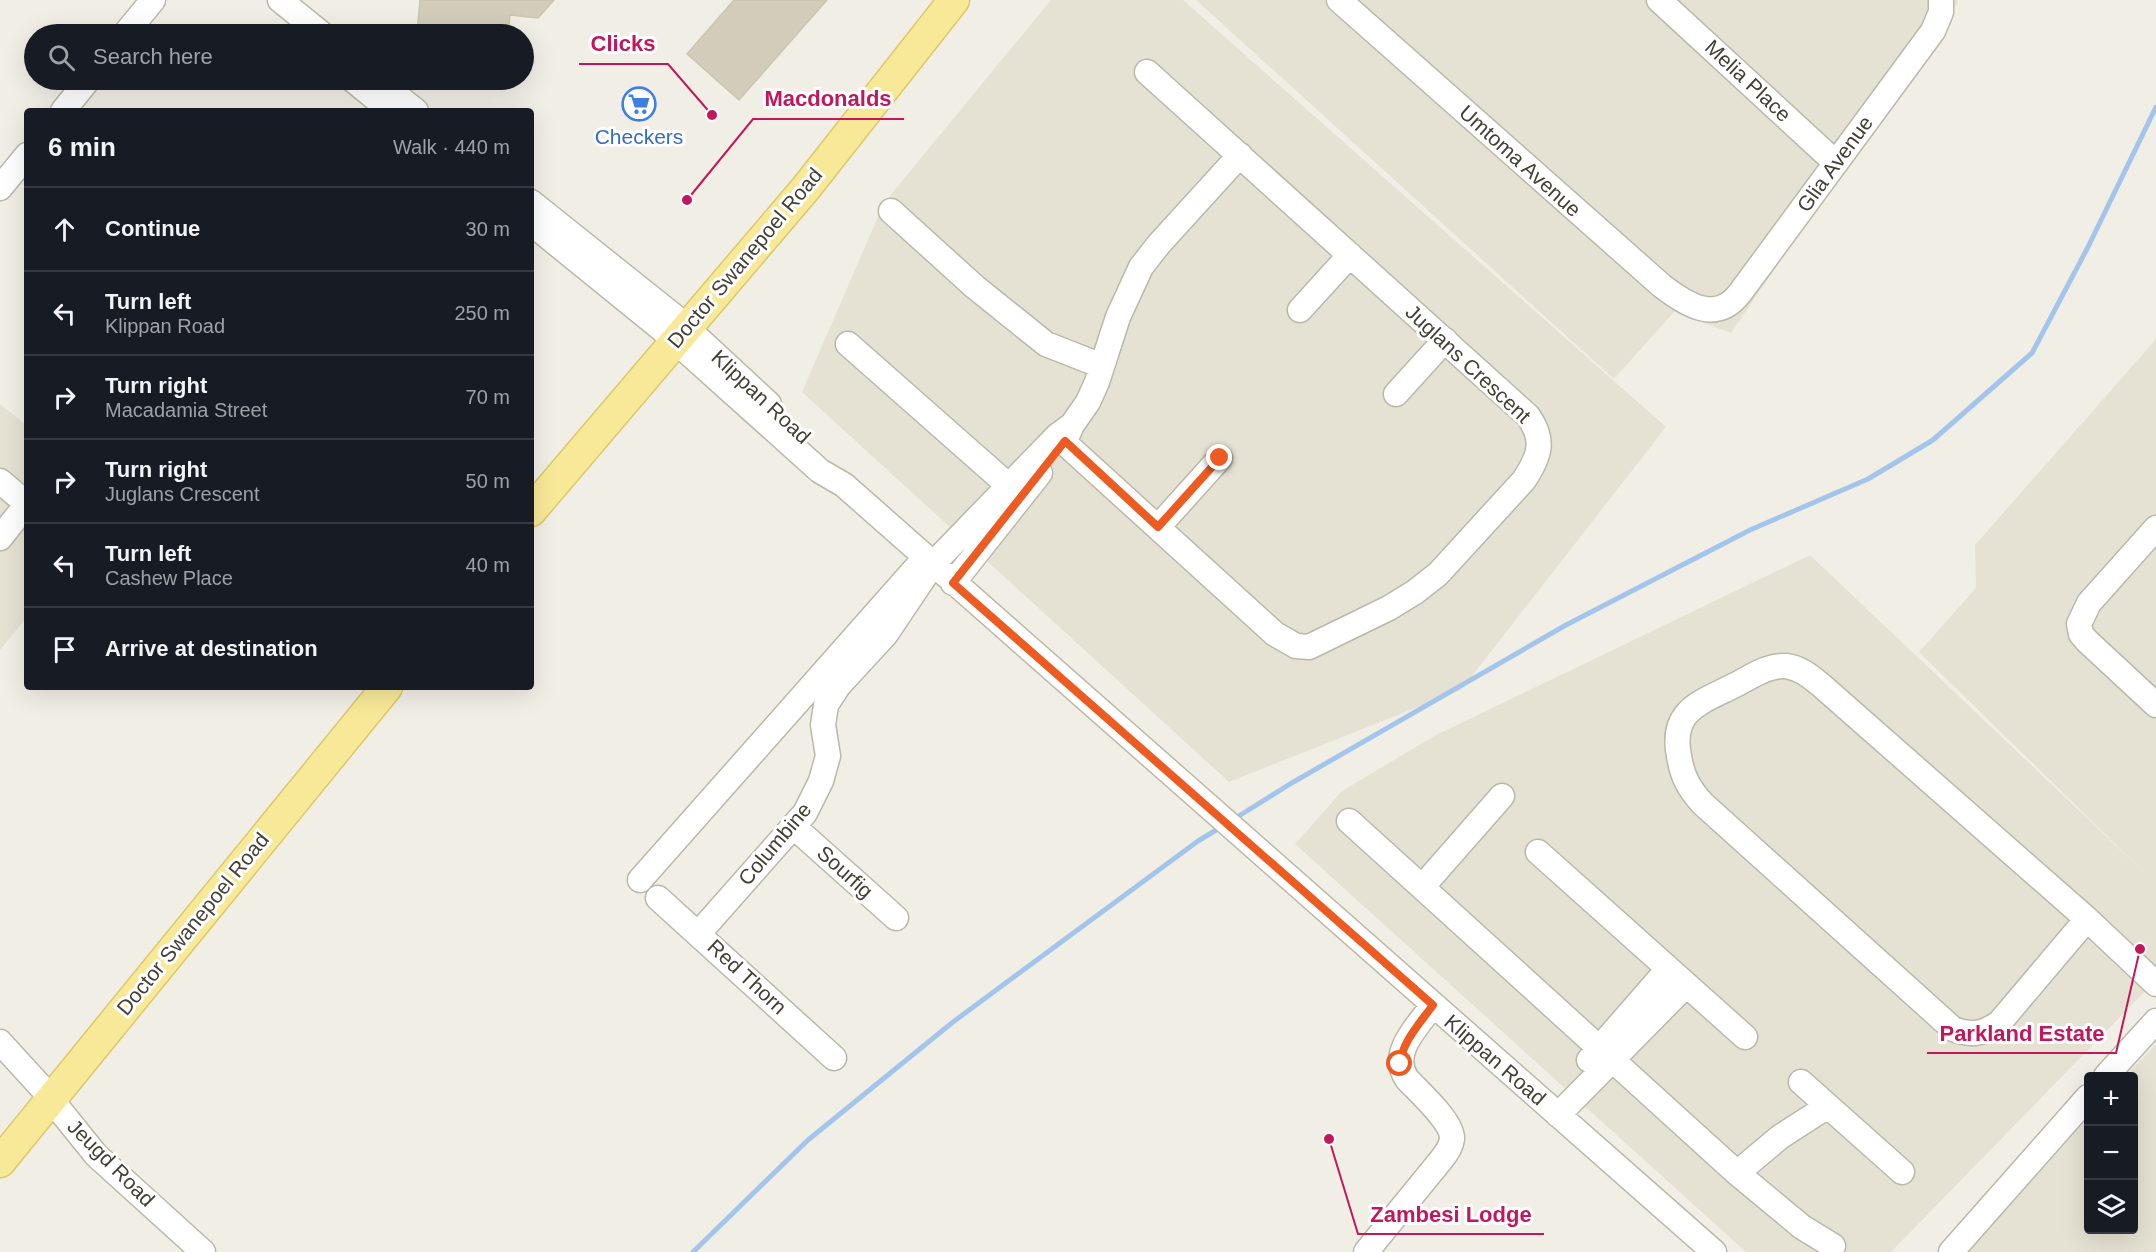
<!DOCTYPE html>
<html lang="en">
<head>
<meta charset="utf-8">
<style>
	body { margin:0; font-family:Arial,sans-serif; background:#20242c; color:#f1f3f6 }
	.controls { position:absolute; right:18px; bottom:18px; display:grid; overflow:hidden; border-radius:6px; box-shadow:0 6px 24px #0002 }
	.controls button { width:54px; height:54px; display:grid; place-items:center; padding:0; border:0; border-bottom:2px solid #363941; background:#171b24; color:#f1f3f6; font:30px sans-serif }
	.stop { position:absolute; width:18px; height:18px; margin:-14px; border:4px solid #ec5b21; border-radius:50%; background:#fff }
	.stop.end { background:#ec5b21; border-color:#fff; box-shadow:0 2px 6px #0008 }
	.list { margin:0; padding:0; list-style:none }
	h2 { display:flex; justify-content:space-between; align-items:center; height:78px; margin:0; padding:0 24px; font-size:26px }
	h2 small { font-size:20px; font-weight:400; color:#9ea1a6 }
	.list li { display:grid; grid-template-columns:39px 1fr auto; gap:18px; align-items:center; box-sizing:border-box; height:84px; padding:0 24px; border-top:2px solid #363941 }
	.list b { display:block; font-size:22px; white-space:nowrap }
	.list p { margin:0; font-size:20px; white-space:nowrap; color:#9ea1a6 }
	.list em { font-size:20px; font-style:normal; color:#9ea1a6 }
	.icon { flex:none; width:33px; height:33px; fill:none; stroke:currentColor; stroke-width:2; stroke-linecap:round; stroke-linejoin:round }
	.map { position:relative; flex:none; width:2156px; height:1252px; overflow:hidden }
	.search { position:absolute; background:#171b24; box-shadow:0 6px 24px #0002; left:24px; top:24px; width:510px; height:66px; display:flex; align-items:center; gap:15px; box-sizing:border-box; padding:0 21px; border-radius:33px; color:#9ea1a6; font-size:22px }
	.panel { position:absolute; background:#171b24; box-shadow:0 6px 24px #0002; left:24px; top:108px; width:510px; height:582px; border-radius:6px }
	.map>svg:first-child { display:block }
</style>
</head>
<body>
<div class="map">
<svg width="2156" height="1252" viewBox="0 0 2156 1252">
	<rect width="100%" height="100%" fill="#f1efe5"/>
	<!-- residential -->
	<path fill="#e5e2d3" d="M1051,0H1183L1666,427L1461,690L1229,782L802,392L884,203Z
		M1196,0H1957L1958,2L1731,333L1674,312L1614,379Z
		M2156,339V980L1891,1252H1746L1295,844L1342,791L1436,735L1810,555L2147,875L1919,652L1976,588L1975,545Z
		M0,404L27,426V617L0,650Z
		M2156,1044V1252H1966L2088,1118V1230H2134V1076H2126Z"/>
	<g fill="none" stroke-linecap="round" stroke-linejoin="round">
		<!-- stream -->
		<path stroke="#a4c5eb" stroke-width="5" d="M1234,819L1290,784L1566,625L1750,530L1868,479L1933,440L2032,353L2088,247L2156,107
			M693,1252L808,1140L953,1022L1198,841L1221,827"/>
	</g>
	<!-- building -->
	<path fill="#d2ccbb" stroke="#ccc5af" stroke-width="1.5" d="M420,0H554L538,18L510,15L508,34H417Z
		M734,0H827L739,100L687,54Z"/>
	<g fill="none" stroke-linecap="round" stroke-linejoin="round">
		<defs>
			<path id="minor" d="M280,0L322,34
				M1339,0L1662,286C1687,305 1716,324 1740,293L1933,31L1941,12V0
				M1659,0L1836,163
				M125,34L153,0
				M353,80L386,107
				M377,80L416,111
				M63,111L88,80
				M0,188L27,155
				M531,202L675,317L769,404
				M891,211L975,287L1046,344L1102,366
				M531,223L664,331L820,471L844,485L1714,1252
				M1300,310L1350,255
				M848,344L1009,486
				M1396,394L1445,340
				M1057,436L1275,634L1296,646L1309,647L1389,608L1415,592L1438,574L1524,480C1539,457 1546,441 1528,416L1147,72
				M1065,441L1072,425L1088,402L1097,382L1118,317L1141,267L1159,244L1240,155
				M0,481L27,504L0,538
				M1158,527L1220,458
				M2156,528L2089,603L2079,624L2081,634L2087,641L2156,705
				M953,583L1040,473
				M1349,821L1737,1173L1802,1227L1833,1246
				M793,826L896,918
				M1538,852L1745,1037
				M640,880L916,568
				M1423,886L1502,796
				M658,898L834,1058
				M2087,919L2000,1022C1984,1034 1972,1036 1953,1029L1703,804C1689,789 1682,776 1679,756C1670,710 1700,703 1735,685C1751,677 1767,665 1786,666C1801,668 1811,677 1822,686L2087,919L2156,984
				M699,933L805,813L821,781L828,756L823,725L826,705L839,685L886,634L933,564L1057,436L1072,425
				M0,1042L42,1088L96,1155L203,1252
				M1589,1060L1668,969
				M2106,1076L2156,1021
				M1801,1082L1902,1172
				M1558,1115L1686,985
				M1737,1173L1780,1137L1828,1106
				M1366,1252L1441,1160C1446,1154 1451,1147 1452,1139C1453,1122 1419,1092 1407,1079C1389,1053 1417,1027 1433,1005
				M1951,1252L2088,1097"/>
			<path id="major" d="M531,511L806,188L954,0
				M0,1162L387,687"/>
		</defs>
		<!-- minor casing -->
		<use href="#minor" stroke="#bcb8a8" stroke-width="27"/>
		<!-- major casing -->
		<use href="#major" stroke="#dbc869" stroke-width="33"/>
		<!-- minor -->
		<use href="#minor" stroke="#fff" stroke-width="24"/>
		<!-- major -->
		<use href="#major" stroke="#f8e998" stroke-width="30"/>
	</g>
	<g fill="none" stroke-linecap="round" stroke-linejoin="round">
		<!-- route -->
		<path stroke="#ec5b21" stroke-width="8" d="M1220,458L1158,527L1065,441L953,583L1433,1005C1420,1023 1402,1042 1400,1064"/>
	</g>
	<!-- icons -->
	<defs>
		<symbol id="supermarket-ring" viewBox="-11 -11 22 22"><circle r="9.5" fill="#fff" stroke="#3f7fe0" stroke-width="1.5"/><path d="M-6-5.5h2.5l.6 2H6L4.5 2H-2.5L-4.4-4H-6ZM-1.5 3.2a1.3 1.3 0 1 0 .1 0ZM3 3.2a1.3 1.3 0 1 0 .1 0Z" fill="#3f7fe0"/></symbol>
	</defs>
	<g fill-rule="evenodd">
		<use href="#supermarket-ring" x="620" y="85" width="38" height="38"/>
	</g>
	<g text-anchor="middle" stroke-width="6" stroke-linejoin="round" paint-order="stroke">
		<!-- street labels -->
		<g font-size="21" fill="#434035" stroke="#fff">
			<text transform="translate(1748 81) rotate(43)" y="7">Melia Place</text>
			<text transform="translate(1520 161) rotate(42)" y="7">Umtoma Avenue</text>
			<text transform="translate(1835 164) rotate(-54)" y="7">Glia Avenue</text>
			<text transform="translate(745 258) rotate(-50)" y="7">Doctor Swanepoel Road</text>
			<text transform="translate(1468 364) rotate(43)" y="7">Juglans Crescent</text>
			<text transform="translate(761 397) rotate(43)" y="7">Klippan Road</text>
			<text transform="translate(775 844) rotate(-50)" y="7">Columbine</text>
			<text transform="translate(845 872) rotate(42)" y="7">Sourfig</text>
			<text transform="translate(193 924) rotate(-51)" y="7">Doctor Swanepoel Road</text>
			<text transform="translate(747 977) rotate(43)" y="7">Red Thorn</text>
			<text transform="translate(1495 1060) rotate(41)" y="7">Klippan Road</text>
			<text transform="translate(111 1163) rotate(45)" y="7">Jeugd Road</text>
		</g>
		<!-- shop labels -->
		<g font-size="21" fill="#366cbe" stroke="#fff">
			<text x="639" y="144">Checkers</text>
		</g>
	</g>
	<!-- callouts -->
	<path fill="none" stroke="#c2185b" stroke-width="2" d="M712 115L668 64H579M687 200L753 119H904M2140 949L2116 1053H1927M1329 1139L1358 1234H1544"/>
	<g fill="#c2185b" stroke="#fff" stroke-width="2">
		<circle cx="712" cy="115" r="6"/>
		<circle cx="687" cy="200" r="6"/>
		<circle cx="2140" cy="949" r="6"/>
		<circle cx="1329" cy="1139" r="6"/>
	</g>
	<g font-size="22" text-anchor="middle" font-weight="bold" fill="#c2185b" stroke="#fff" stroke-width="6" stroke-linejoin="round" paint-order="stroke">
		<text x="623" y="51">Clicks</text>
		<text x="828" y="106">Macdonalds</text>
		<text x="2022" y="1041">Parkland Estate</text>
		<text x="1451" y="1222">Zambesi Lodge</text>
	</g>
</svg>
<div class="controls">
<button>+</button>
<button>−</button>
<button><svg class="icon" aria-label="layers" viewBox="0 0 24 24"><path d="M12 4l9 5-9 5-9-5zM3 14l9 5 9-5"/></svg></button>
</div>
<div class="stop" style="left:1400px;top:1064px"></div>
<div class="stop end" style="left:1220px;top:458px"></div>
<div class="search"><svg class="icon" aria-label="search" viewBox="0 0 24 24"><circle cx="10" cy="10" r="6"/><path d="M15 15l6 6"/></svg>Search here</div>
<section class="panel">
<h2>6 min<small>Walk · 440 m</small></h2>
<ul class="list">
<li><svg class="icon" aria-label="ahead" viewBox="0 0 24 24"><path d="M12 20V5M6 11l6-6 6 6"/></svg><div><b>Continue</b></div><em>30 m</em></li>
<li><svg class="icon" aria-label="left" viewBox="0 0 24 24"><path d="M17 20v-9H6M10 6l-5 5 5 5"/></svg><div><b>Turn left</b><p>Klippan Road</p></div><em>250 m</em></li>
<li><svg class="icon" aria-label="right" viewBox="0 0 24 24"><path d="M7 20v-9h11M14 6l5 5-5 5"/></svg><div><b>Turn right</b><p>Macadamia Street</p></div><em>70 m</em></li>
<li><svg class="icon" aria-label="right" viewBox="0 0 24 24"><path d="M7 20v-9h11M14 6l5 5-5 5"/></svg><div><b>Turn right</b><p>Juglans Crescent</p></div><em>50 m</em></li>
<li><svg class="icon" aria-label="left" viewBox="0 0 24 24"><path d="M17 20v-9H6M10 6l-5 5 5 5"/></svg><div><b>Turn left</b><p>Cashew Place</p></div><em>40 m</em></li>
<li><svg class="icon" aria-label="arrive" viewBox="0 0 24 24"><path d="M6 21V4h12l-3 4 3 4H6"/></svg><div><b>Arrive at destination</b></div></li>
</ul>
</section>
</div>
</body>
</html>
